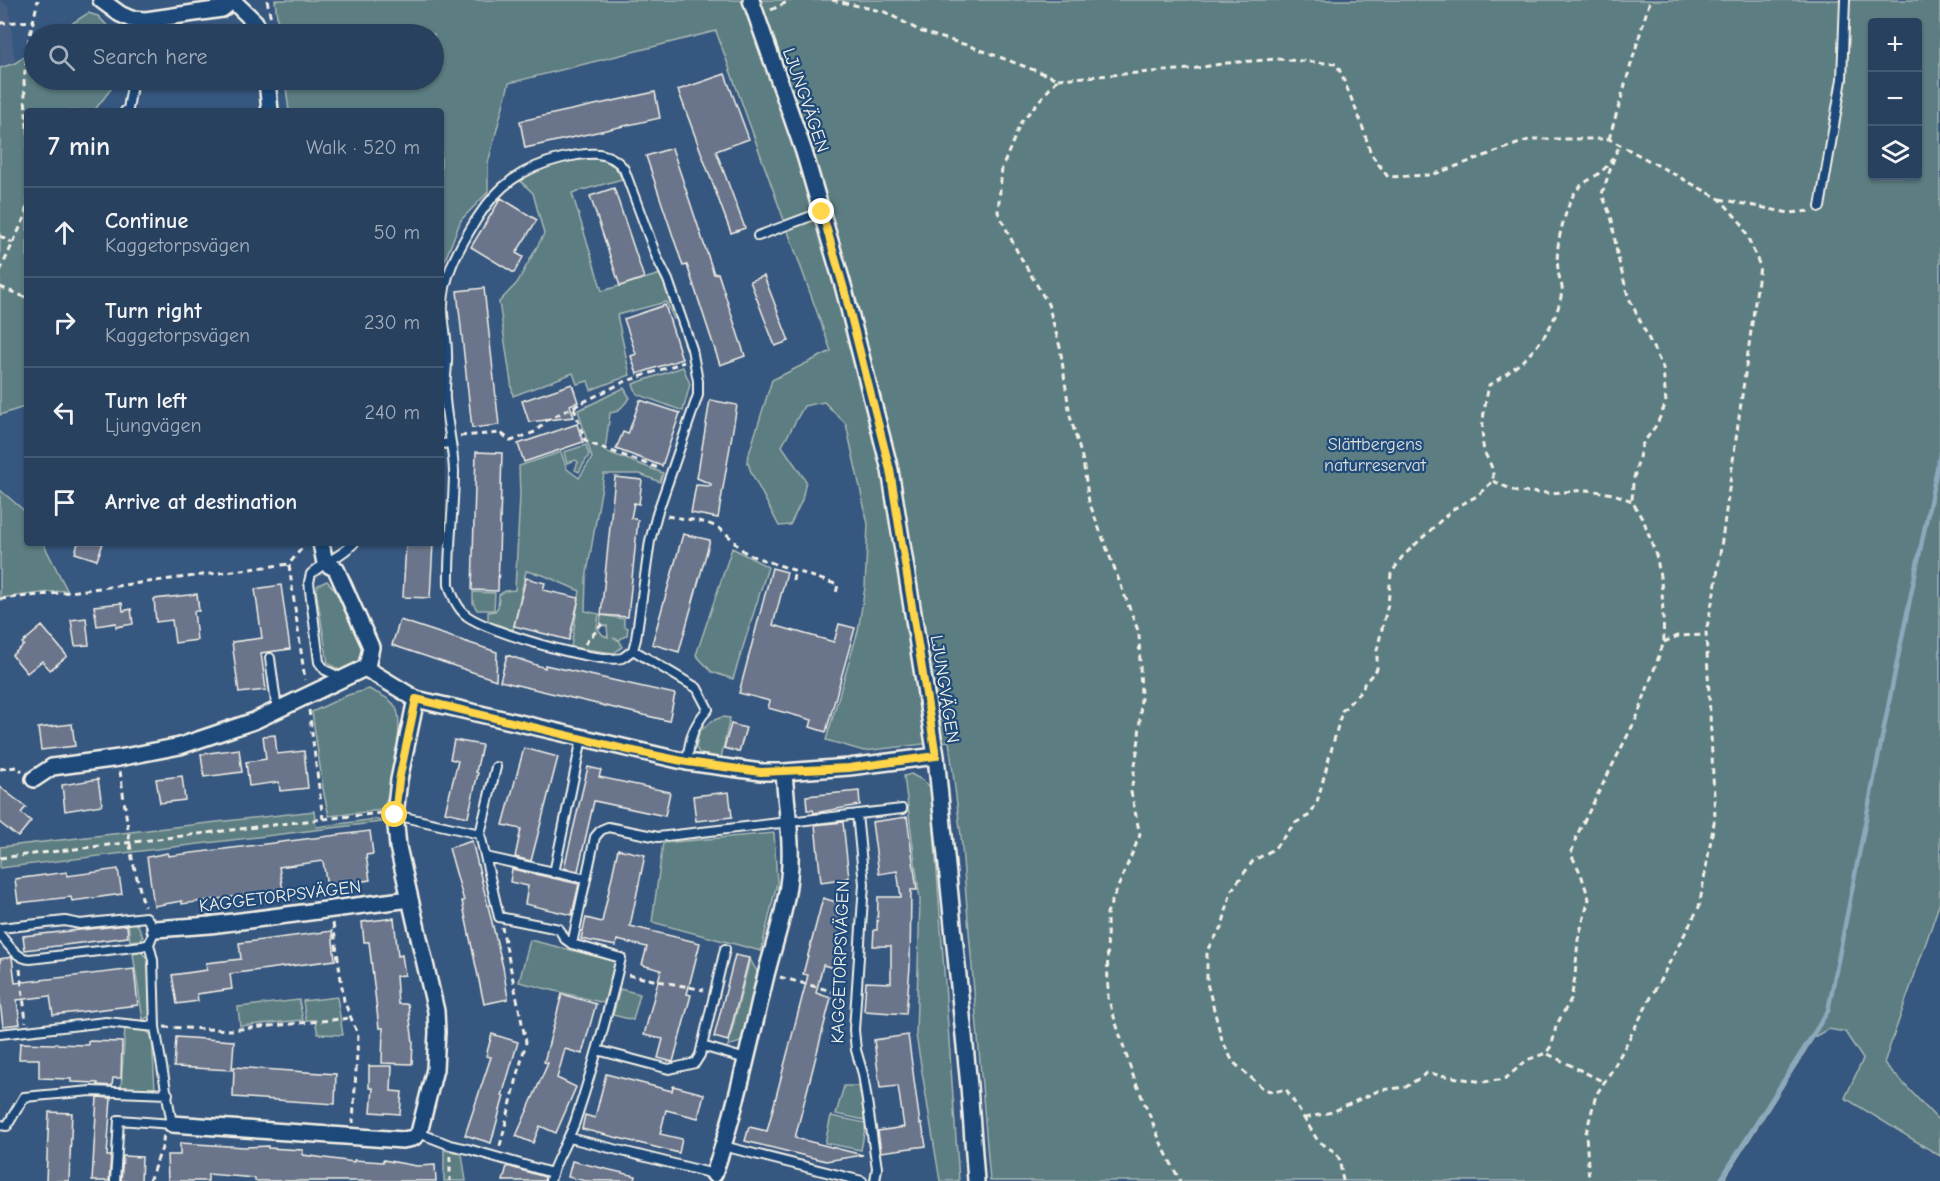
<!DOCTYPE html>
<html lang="en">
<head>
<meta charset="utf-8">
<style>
	body { margin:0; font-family:"Comic Neue",sans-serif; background:#304865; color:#f1f3f6 }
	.controls { position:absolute; right:18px; top:18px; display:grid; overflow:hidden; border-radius:6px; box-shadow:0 2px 4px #0004 }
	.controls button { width:54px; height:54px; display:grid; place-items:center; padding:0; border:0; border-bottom:2px solid #445a74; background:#28415f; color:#f1f3f6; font:30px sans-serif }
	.stop { position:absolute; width:18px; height:18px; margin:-14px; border:4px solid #ffd54a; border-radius:50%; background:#fff }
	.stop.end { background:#ffd54a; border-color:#fff; box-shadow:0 2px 6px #0008 }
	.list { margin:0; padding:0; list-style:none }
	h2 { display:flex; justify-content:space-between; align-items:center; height:78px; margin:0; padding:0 24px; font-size:26px }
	h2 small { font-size:20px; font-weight:400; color:#a5afbd }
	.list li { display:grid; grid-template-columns:39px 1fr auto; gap:18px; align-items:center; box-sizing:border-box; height:90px; padding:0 24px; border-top:2px solid #445a74 }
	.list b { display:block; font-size:22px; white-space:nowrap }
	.list p { margin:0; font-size:20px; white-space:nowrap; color:#a5afbd }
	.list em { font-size:20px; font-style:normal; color:#a5afbd }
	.icon { flex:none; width:33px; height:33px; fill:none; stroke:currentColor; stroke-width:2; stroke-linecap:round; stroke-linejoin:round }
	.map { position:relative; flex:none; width:1940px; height:1181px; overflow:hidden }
	.search { position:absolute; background:#28415f; box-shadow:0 2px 4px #0004; left:24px; top:24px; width:420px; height:66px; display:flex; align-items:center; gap:15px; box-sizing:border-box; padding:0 21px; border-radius:33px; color:#a5afbd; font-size:22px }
	.panel { position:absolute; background:#28415f; box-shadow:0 2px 4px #0004; left:24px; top:108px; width:420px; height:438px; border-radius:6px }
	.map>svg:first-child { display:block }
</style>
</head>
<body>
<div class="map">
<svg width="1940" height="1181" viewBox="0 0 1940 1181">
	<rect width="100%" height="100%" fill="#36577f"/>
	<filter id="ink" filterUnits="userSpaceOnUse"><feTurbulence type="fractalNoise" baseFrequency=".0167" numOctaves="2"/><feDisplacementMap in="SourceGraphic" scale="12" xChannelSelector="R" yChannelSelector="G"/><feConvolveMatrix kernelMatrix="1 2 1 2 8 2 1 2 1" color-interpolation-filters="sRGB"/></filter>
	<g filter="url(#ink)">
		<!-- built -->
		<path fill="#466083" d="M0,0L9,7L15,63L0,68Z"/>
		<!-- green -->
		<path fill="#5c7d81" stroke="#a8b7b4" stroke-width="1.5" fill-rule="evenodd" d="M275,0H1940V902L1884,1063L1940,1122V1156L1845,1098L1863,1059L1845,1032L1828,1029L1814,1037L1723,1181H990L961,836L949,741L864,751L826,740L858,631L865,587L868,524L846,424L824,402L804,406L782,446L806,481L802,500L790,525L779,526L751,472L747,460L772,380L831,351L716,31L509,83L488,163V192L461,220L441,270V111H289L285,80H434V34H279ZM1872,22H1918V176H1872Z
			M88,13L98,16L115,34H56Z
			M34,50V80H113L111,89L94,111H27V406L0,415V68L15,63Z
			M586,158L612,161L622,179L572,193L602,291L661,274L678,315L674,319L666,302L617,315L630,375L591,390L588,381L577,384L573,373L513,396L499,302L517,283L544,234L533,193L517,178L555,163Z
			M683,367L690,384L683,411L637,394L633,384Z
			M624,388L630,398L618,411L610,413L605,451L663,473L660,482L640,474H604L586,579L585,611L599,614L597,628L603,635L608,637L607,626L600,625L601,615L624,619V626L628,628L627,635L619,640L613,638L620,641L622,647L614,653L571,647L580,591L543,575L526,571L513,630L488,623V612L495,611L498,607L499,595L505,591L515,590L520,496L519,466L561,452L567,469L579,478L592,458L578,410C594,404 608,395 624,388Z
			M586,445L589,455L579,472L575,470L578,462L576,460L567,463L564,452Z
			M0,490L27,513V543H43L67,590L0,598Z
			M732,548L768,567L733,679L712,672L696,655Z
			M327,581L335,590L362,649L356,667L342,672L328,663L316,590L318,585Z
			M473,592L495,593L494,610H477L473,603Z
			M369,689C378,694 391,698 396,708C405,724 390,792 383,810L329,816L324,794L312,712L348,695Z
			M722,717L730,718L721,758L700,754L696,748L699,732L712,721Z
			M911,774L924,781L931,788L959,1181H940L916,1035L920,900L904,776Z
			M314,811L316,827L376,819L381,822L0,868V847Z
			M774,833L777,883L761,951L652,922L663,843Z
			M128,921L138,925L143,937L140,940L130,941Z
			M530,940L615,961L604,1003L519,982Z
			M141,952L148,959L150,1016L143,1020L133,954Z
			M750,959L759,975L741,1042L728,1046Z
			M620,989L640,994L633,1020L613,1015Z
			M337,997L343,1035L318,1034L315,1020H306L303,1001Z
			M299,1000L303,1020L240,1026L238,1007Z
			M125,1027L144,1029L152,1036L155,1090L121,1089Z
			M844,1086H859L865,1120L836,1114Z
			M831,1116L866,1123L861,1150L825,1143Z
			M444,1150L462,1154L466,1181H444Z"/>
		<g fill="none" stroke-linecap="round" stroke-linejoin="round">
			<!-- stream -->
			<path stroke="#8aa9bd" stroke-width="4.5" d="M1720,1181L1828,1011L1897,662L1940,454"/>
		</g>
		<!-- building -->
		<path fill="#6b748b" stroke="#f4f1e8" stroke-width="1.5" d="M725,74L749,139L716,151L745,228L731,233L678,90Z
			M655,92L660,118L525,148L520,121Z
			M672,148L714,274L718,273L745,356L720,365L687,265L683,266L646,156Z
			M614,188L644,278L620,286L590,196Z
			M501,198L537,220L516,253L523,257L514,273L471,247Z
			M764,276L789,341L775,346L750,281Z
			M484,288L499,425L472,428L457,291Z
			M665,305L682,359L637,374L631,356L636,354L624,319Z
			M572,384L578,402L570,405L574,417L529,422L522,401Z
			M640,400L680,413L662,466L616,449L623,432L628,434Z
			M710,400L737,405L718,518L691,513L696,485L711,486V484L697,478Z
			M577,424L583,442L524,462L518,444Z
			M476,452L502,453L498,591L472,590Z
			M615,477L642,480L639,504L634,503L631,518L638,520L628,617L601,615Z
			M683,534L710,540L679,652L652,644Z
			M78,543H103L97,560L75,553Z
			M406,543H433L430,598L403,597Z
			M772,568L787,572L773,625L834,642L839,624L855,628L826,732L810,727L812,720L768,708L770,701L739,693Z
			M526,578L545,583L543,590L579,598L569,640L514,626Z
			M281,585L290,649L261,653L266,690L239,693L232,642L262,638L255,589Z
			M197,594L199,611H194L197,640L175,643L172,620L156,622L154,599Z
			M122,603L123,611L131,609L133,624L116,627V623L97,626L94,606Z
			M86,618L89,645L75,646L71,620Z
			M400,620L497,652L496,680L392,645Z
			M42,626L67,656L50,670L42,661L27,673L12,655L24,645L22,643Z
			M507,655L545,668V665L675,694L669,721L500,681Z
			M72,724L75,746L41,750L38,728Z
			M731,724L746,728L739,752L724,748Z
			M275,735L277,754L304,751L308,788L280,791L279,782L249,786L246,762L266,759L263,736Z
			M454,740L482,745L476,772L478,773L468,817L445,812L458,761L450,759Z
			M524,748L558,757L531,861L515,857L521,829L503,825Z
			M239,749L242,772L204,777L201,754Z
			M588,767L601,770L599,777L670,792L665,816L594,801L578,871L564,868Z
			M182,776L185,800L160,803L156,779Z
			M98,779L102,805L65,811L62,785Z
			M0,787L26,807L21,813L31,821L18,837L0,823Z
			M859,791L860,805L814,813L813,810H807L806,796Z
			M729,792L732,817L696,821L693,796Z
			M907,817L917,890H911L910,967L906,1014L864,1011L866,982L891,983V946H873L874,930H877L878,897H901L897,871L879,874L872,822Z
			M843,822L849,878L821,882L815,825Z
			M370,831L373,854L366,855L370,880L327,886L323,861L279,867L283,890L182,904V901L154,906L147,857L168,853V856Z
			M472,841L503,967L508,999L484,1004L462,901H464L449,848Z
			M618,849L645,855L630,926L700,943L687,994L691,995L673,1062L658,1058L663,1039L644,1035L661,970L642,965L647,947L617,940L616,946L581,939L586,918L602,922Z
			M118,869L122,894L72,901L71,897L18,903L15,879L67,872V876Z
			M512,869L579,884L572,915L525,904L528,886L510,882Z
			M823,898L839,903L837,911L848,914L834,968L823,965L816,993L831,998L795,1138L863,1155L826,1161L745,1141L749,1127L767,1131L808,975L803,974Z
			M394,918L398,956L402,955L405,975L396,976L398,1004H408L413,1043L412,1064L382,1063L383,1028H379L369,942H364L362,922Z
			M127,925L128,937L25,950L23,936Z
			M332,931L335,960L230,974L232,989L197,994L198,1001L177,1004L172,975L207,970L206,963L241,959L239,943Z
			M735,955L749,958L728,1041L714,1037Z
			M12,957L15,983L134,969L138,1005L53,1015L50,996L17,1000L20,1024L3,1026L0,1002V959Z
			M562,994L596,1004L582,1054L565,1049L557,1078L576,1087L556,1133L540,1126L533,1143L516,1136L548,1063L544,1062Z
			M492,1034L518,1042L502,1096H504L491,1143L465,1135L491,1057L486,1056Z
			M908,1035L920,1124H922L926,1146L881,1152L878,1131L904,1127L898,1086L880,1088L874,1040Z
			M176,1037L234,1041L232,1070L174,1067Z
			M88,1041L122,1042L121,1078H113L112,1086L98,1085V1083L71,1082V1079L39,1078V1059H19L20,1043L88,1045Z
			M369,1066H392L391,1091L402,1092L400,1114L371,1112L373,1088H369Z
			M234,1067L336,1074L335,1104L233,1097Z
			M606,1074L672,1091L673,1086L704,1094L698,1118L666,1110L660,1134L682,1139L679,1153L582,1129L585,1115L595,1118Z
			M97,1097L111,1098L107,1156H111L109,1181H92Z
			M49,1112L72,1113L69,1181H46Z
			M180,1143L245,1147L268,1146V1148L303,1150V1155L354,1162V1160L383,1162V1160L417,1166L435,1165L436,1181H255V1178L208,1174V1181H168L167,1155H180Z
			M123,1156L142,1157L141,1181H121Z
			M572,1161L636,1176L635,1181H586L568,1177Z
			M507,1166L545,1177L544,1181H503Z"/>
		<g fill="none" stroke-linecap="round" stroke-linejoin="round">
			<defs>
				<path id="lane" d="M137,34L138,19
					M125,111L128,109L133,80
					M1820,207L1842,79L1845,0
					M758,236L822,212
					M441,444L451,443
					M633,650L636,639L650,541L657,514L698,395V381L692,349L668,280L657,258L624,169C609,148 584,153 562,158C522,168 498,185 476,220C459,248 441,278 443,313C444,326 447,340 447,353C448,368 444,384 445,399C447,423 453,447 454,471C454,509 448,547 449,585C453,597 457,608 467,616C489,632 597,664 622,658C626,656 629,653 633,650L697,688L708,709C692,727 690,739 687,762
					M270,658L277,710
					M342,678L325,670L319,662L309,582L311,574C324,562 342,556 354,543
					M857,814L864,884L854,1030L856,1050L863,1074L877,1168L875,1181
					M395,815L480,834L499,917L559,929L565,939L572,944
					M480,834L496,767
					M486,857L586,879
					M554,873L582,738
					M0,928L65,921L80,924L146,917L155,929L149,944L142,946L30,959C17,959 9,945 0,935
					M0,1034L106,1022L155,1027
					M702,1046L746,1059
					M597,1050L669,1069L695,1063L700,1055L725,949
					M0,1125L7,1126L24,1097L91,1091L168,1094
					M419,1133L450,1145L468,1149L552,1173
					M570,1138L714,1174L713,1177
					M723,1146L862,1181
					M115,1181L119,1120L172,1124L155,1027L153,960L149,944
					M550,1181C554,1161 568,1142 575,1122C593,1068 608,1013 621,958L572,944L595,837L601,830L608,827L658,837L902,809"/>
				<path id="street" d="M101,0L120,14L131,19L146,20L222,9L233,0
					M751,0L804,152L844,289L890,470L936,756L969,1086L976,1181
					M233,1L255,22L260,34
					M267,80L270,111
					M321,543L325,563L336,569L371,647L368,662L365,668L416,699L687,762L761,772H784L849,767L936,756
					M34,779L52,767L119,758L180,746L254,721L365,668
					M155,929L210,925L410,899
					M172,1124L403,1140L413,1138L419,1133L435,1069L437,1032L436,1011L398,847L395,815L399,780L416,699
					M714,1174C736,1109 750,1042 766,975C774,943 786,910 789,877C793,843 786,806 784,772"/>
			</defs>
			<!-- lane casing -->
			<use href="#lane" stroke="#f4f1e8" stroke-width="12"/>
			<!-- street casing -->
			<use href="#street" stroke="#f4f1e8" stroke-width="20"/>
			<!-- path -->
			<path stroke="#f4f1e8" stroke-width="3" stroke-dasharray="6 4.5" stroke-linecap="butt" d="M267,0L271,19
				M832,0L885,12L922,32L970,46L1058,79L1021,122L1002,168L998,212L1017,251L1048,304L1060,347L1070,416L1083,461L1089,502L1139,633L1141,697L1139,739L1131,792L1140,835L1107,913L1108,998L1132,1073L1161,1143L1180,1181
				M771,10L791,0
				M0,23L34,21
				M1058,79L1191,69L1227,63L1277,59L1337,64L1361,122L1371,154L1388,177L1432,175L1531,139H1609L1720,199L1742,224L1760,266L1716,583L1706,632L1715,817L1699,907L1614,1067L1596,1095L1586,1133L1589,1181
				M27,128L24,82L27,48L38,0
				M1609,139L1650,0
				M1614,158L1602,194L1612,220L1617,254L1628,296L1663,368L1666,403L1657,424L1642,445L1633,482L1632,501
				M1720,199L1789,213L1810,211
				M0,236L13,243
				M0,271L24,219L27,205
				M0,287L27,298
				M574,408L585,440L589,443L661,469
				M460,436L501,433L511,441L535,432L547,420L624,382L684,362
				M1493,481L1517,492L1550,493L1588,490L1614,494L1632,501L1645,524L1657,558L1662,589L1664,642L1637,717L1577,835L1571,854L1581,874L1589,899L1578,939L1575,977L1571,999L1556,1026L1552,1045L1546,1053
				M667,516C683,519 706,520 720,529C731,536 738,548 749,555L838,585L836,593
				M289,565L305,680
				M793,581L794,572
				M0,599L69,592L289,564L306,543
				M1664,642L1678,636L1705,635
				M585,644L603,623
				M309,710L323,819
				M0,769L17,767L22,771
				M120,771L132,858L144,906
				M0,858L323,819L382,813
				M333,923L344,1001L358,1035L353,1123
				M20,969L26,1022
				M628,975L704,990
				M780,977L846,995
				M164,1027L231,1030L351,1018
				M1305,1118L1332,1112L1380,1090L1406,1087L1427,1073L1483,1082L1505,1079L1527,1060L1546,1053L1604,1082
				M500,1146L526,1042L502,927
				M450,1156V1181
				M149,1181L162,1148L164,1134
				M1343,1181L1339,1158L1335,1152L1318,1141L1286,1089L1274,1092L1264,1089L1233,1062L1222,1040L1207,983V950L1222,927L1231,891L1253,861L1274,849L1295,823L1310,815L1317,802L1342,711L1363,689L1364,684L1377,669V650L1388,604L1391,574L1402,557L1453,509L1477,496L1493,481C1494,461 1485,461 1483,445C1481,425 1485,404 1489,385C1524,365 1556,333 1562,291C1563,284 1558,277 1558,269C1555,247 1562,223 1570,202C1579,180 1590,183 1605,168C1611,162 1616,153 1620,145"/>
			<!-- lane -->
			<use href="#lane" stroke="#1f4a7a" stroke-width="8"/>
			<!-- street -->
			<use href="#street" stroke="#1f4a7a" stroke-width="15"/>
		</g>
	</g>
	<g fill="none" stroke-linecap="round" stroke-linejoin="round" filter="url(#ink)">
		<!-- route -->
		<path stroke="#ffd54a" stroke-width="8" d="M395,815L399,780L416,699L624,749L687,762L761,772L849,768L936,756L890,470L844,289L822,212"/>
	</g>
	<g text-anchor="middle" stroke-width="4.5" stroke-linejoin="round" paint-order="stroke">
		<!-- street labels -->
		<g font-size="18" fill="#f4f1e8" stroke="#1f4a7a">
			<text transform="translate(806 100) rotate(71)" y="6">LJUNGVÄGEN</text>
			<text transform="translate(945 689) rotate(81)" y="6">LJUNGVÄGEN</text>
			<text transform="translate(280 896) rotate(-7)" y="6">KAGGETORPSVÄGEN</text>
			<text transform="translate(840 962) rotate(-88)" y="6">KAGGETORPSVÄGEN</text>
		</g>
		<!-- park labels -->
		<g font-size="18" fill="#dde0d9" stroke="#1f4a7a">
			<text x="1375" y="450">Slättbergens<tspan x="1375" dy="21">naturreservat</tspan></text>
		</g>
	</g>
</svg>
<div class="controls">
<button>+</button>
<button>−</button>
<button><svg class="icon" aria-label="layers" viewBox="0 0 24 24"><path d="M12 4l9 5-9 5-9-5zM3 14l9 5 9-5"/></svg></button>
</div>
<div class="stop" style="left:395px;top:815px"></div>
<div class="stop end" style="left:822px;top:212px"></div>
<div class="search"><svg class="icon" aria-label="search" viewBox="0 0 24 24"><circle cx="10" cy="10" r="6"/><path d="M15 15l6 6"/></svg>Search here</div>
<section class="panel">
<h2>7 min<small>Walk · 520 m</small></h2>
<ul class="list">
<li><svg class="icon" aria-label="ahead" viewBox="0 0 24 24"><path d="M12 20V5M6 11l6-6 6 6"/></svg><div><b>Continue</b><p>Kaggetorpsvägen</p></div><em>50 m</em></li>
<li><svg class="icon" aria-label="right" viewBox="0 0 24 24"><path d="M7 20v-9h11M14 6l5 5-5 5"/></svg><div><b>Turn right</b><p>Kaggetorpsvägen</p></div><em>230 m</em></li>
<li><svg class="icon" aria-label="left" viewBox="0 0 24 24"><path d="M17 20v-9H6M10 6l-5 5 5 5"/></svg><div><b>Turn left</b><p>Ljungvägen</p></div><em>240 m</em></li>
<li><svg class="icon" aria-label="arrive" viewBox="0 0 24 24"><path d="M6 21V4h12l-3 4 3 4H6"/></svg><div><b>Arrive at destination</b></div></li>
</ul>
</section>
</div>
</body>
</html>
